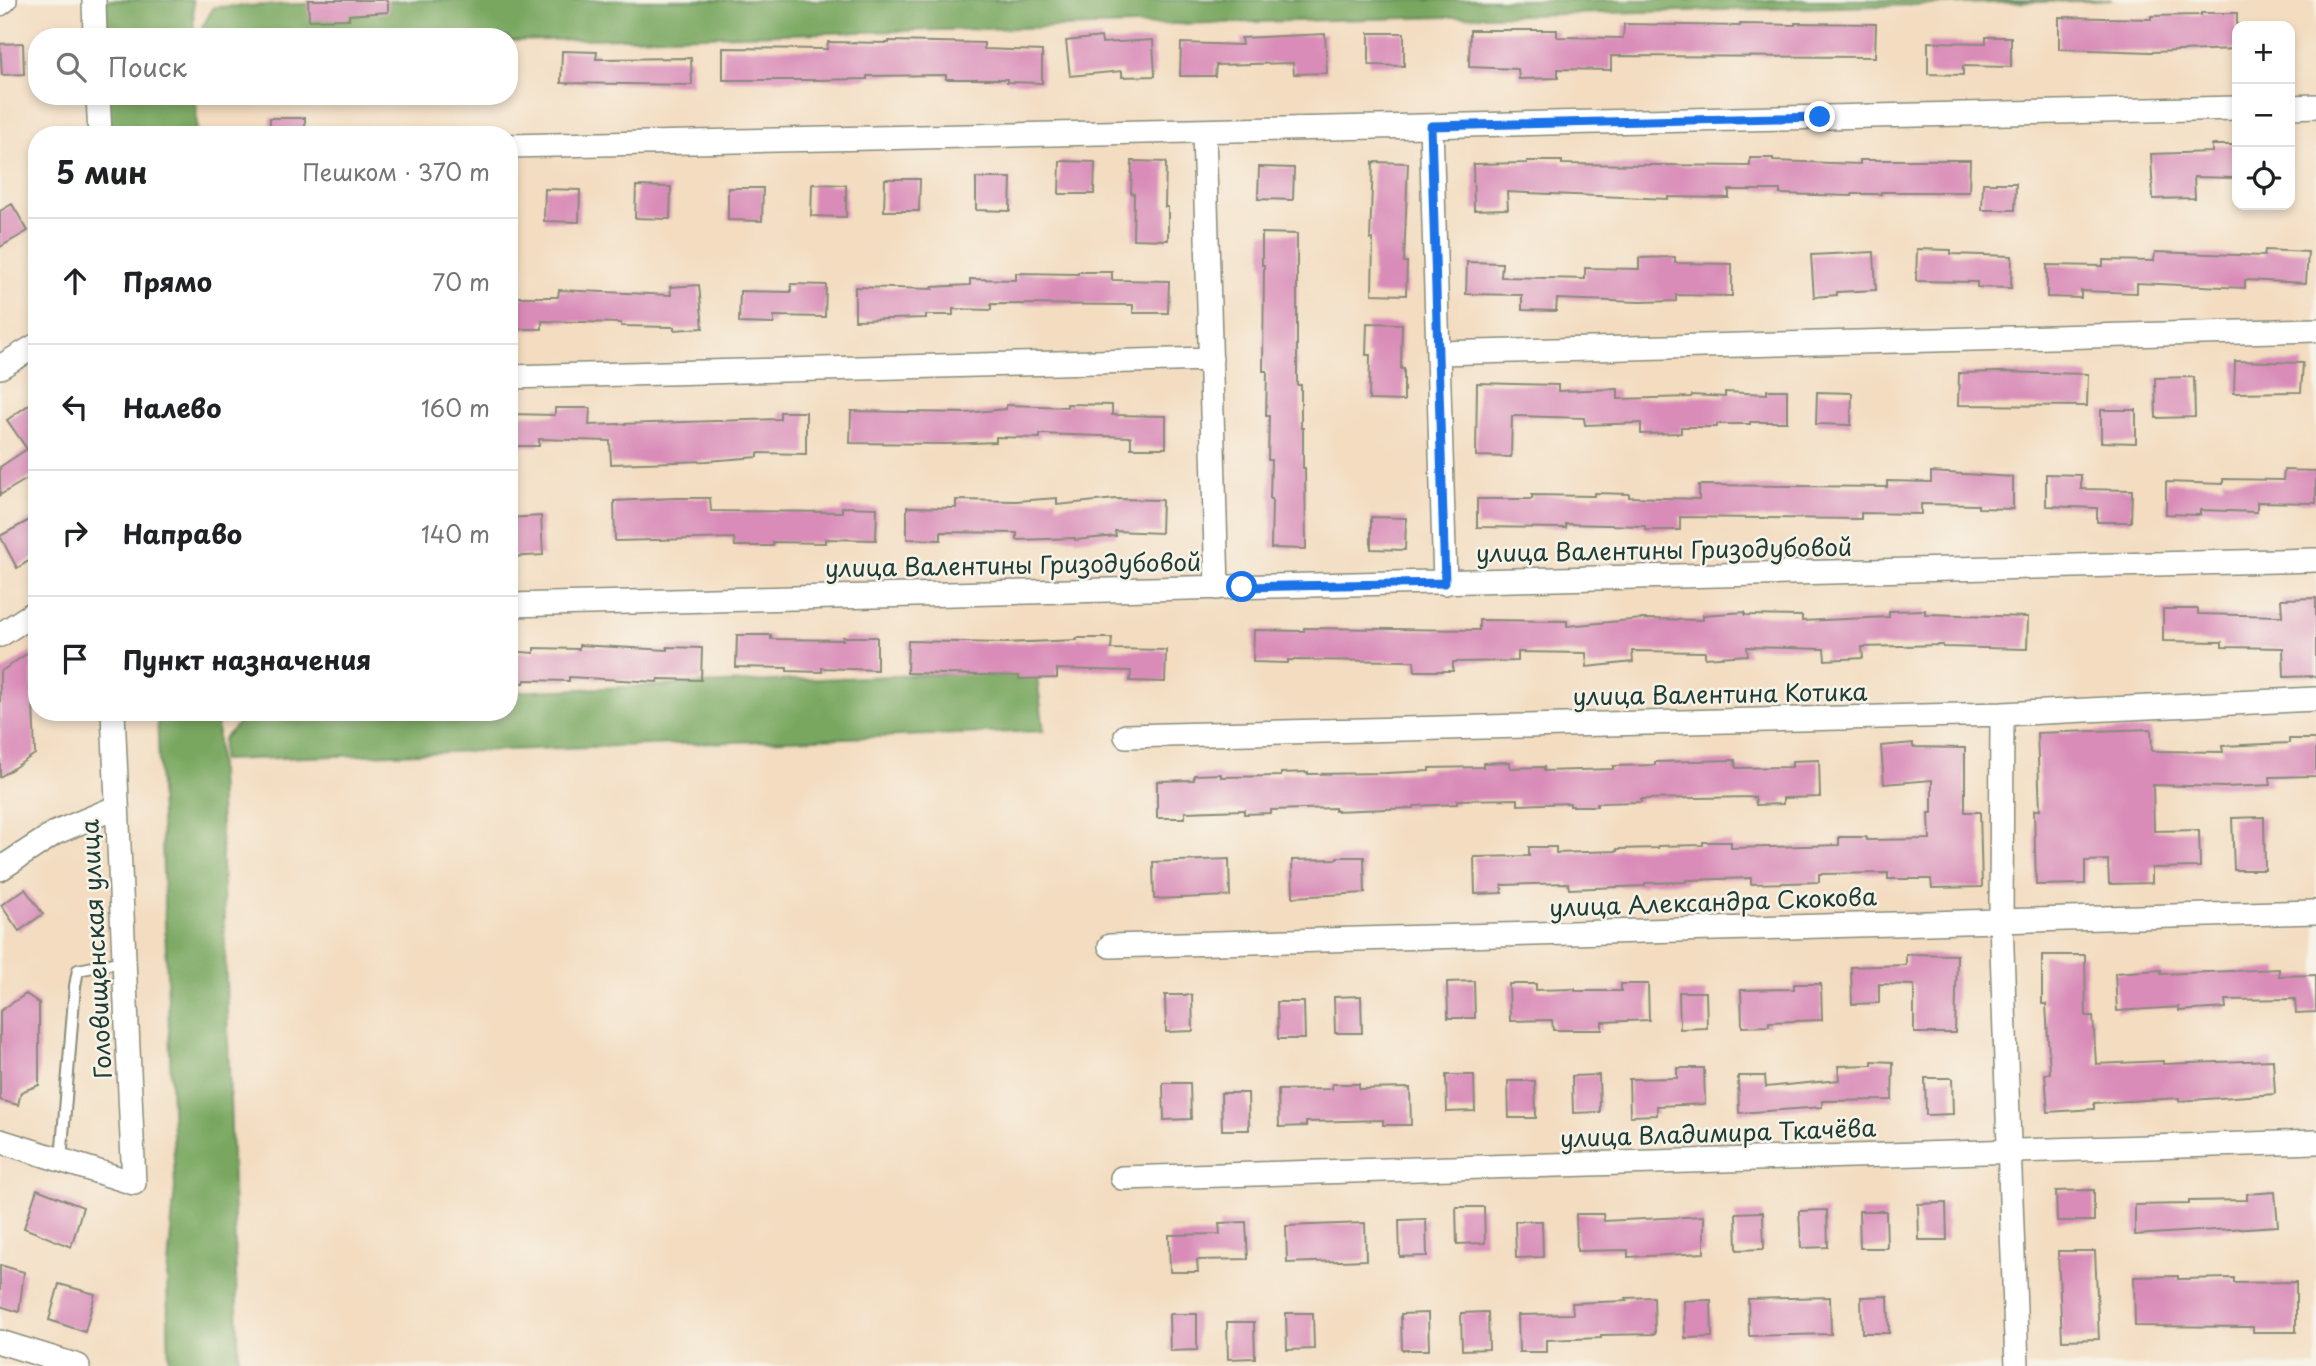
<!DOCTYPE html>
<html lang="ru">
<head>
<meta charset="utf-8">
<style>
	body { margin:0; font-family:"Playpen Sans",sans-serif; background:#f2f2f2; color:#202124 }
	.controls { position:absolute; right:21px; top:21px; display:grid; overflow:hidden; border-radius:14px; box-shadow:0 4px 10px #0003 }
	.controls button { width:63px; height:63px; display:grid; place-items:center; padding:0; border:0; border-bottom:2px solid #e0e0e0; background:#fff; color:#202124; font:35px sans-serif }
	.stop { position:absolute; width:21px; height:21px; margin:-16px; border:5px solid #1a73e8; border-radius:50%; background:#fff }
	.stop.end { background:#1a73e8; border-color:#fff; box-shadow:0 2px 7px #0008 }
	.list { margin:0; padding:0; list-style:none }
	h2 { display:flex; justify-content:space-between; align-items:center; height:91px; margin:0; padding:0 28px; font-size:30px }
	h2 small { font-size:23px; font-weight:400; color:#757577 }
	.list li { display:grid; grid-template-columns:46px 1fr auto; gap:21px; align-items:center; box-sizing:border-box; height:126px; padding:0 28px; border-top:2px solid #e0e0e0 }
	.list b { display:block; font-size:26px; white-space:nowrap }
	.list em { font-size:23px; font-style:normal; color:#757577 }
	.icon { flex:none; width:38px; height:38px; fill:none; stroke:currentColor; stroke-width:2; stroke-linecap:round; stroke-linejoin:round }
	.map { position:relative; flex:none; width:2316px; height:1366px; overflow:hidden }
	.search { position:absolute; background:#fff; box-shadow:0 4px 10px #0003; left:28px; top:28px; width:490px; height:77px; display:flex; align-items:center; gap:18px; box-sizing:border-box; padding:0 24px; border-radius:28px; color:#757577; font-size:26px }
	.panel { position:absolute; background:#fff; box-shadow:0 4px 10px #0003; left:28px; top:126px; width:490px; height:595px; border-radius:28px }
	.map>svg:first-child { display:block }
</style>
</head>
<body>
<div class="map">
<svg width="2316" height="1366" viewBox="0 0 2316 1366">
	<rect width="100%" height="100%" fill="#f7f3e8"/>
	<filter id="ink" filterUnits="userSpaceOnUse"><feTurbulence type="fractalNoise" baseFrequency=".0143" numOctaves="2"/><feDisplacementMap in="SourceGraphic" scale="14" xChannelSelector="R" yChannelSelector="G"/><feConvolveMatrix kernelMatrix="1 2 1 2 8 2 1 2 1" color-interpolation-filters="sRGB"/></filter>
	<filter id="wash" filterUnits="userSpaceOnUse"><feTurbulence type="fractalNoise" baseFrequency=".00686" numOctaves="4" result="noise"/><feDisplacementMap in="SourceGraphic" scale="28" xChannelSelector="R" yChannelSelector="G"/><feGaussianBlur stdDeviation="1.57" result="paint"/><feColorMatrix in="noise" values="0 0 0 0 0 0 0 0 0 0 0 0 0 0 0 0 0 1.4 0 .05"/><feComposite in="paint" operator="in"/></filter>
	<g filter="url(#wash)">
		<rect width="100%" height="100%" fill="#f3dcc0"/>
		<!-- forest -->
		<path fill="#79a760" stroke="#4c724a" stroke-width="2" d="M102,0H193L194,37H103Z
			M428,0H2112L509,41V37H205L202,27L214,7Z
			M105,96H196L197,135H107Z
			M1036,670L1044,731L222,760L223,739L239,723L242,712H509V692Z
			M157,712H217L239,1366H169L167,1277L175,1187Z"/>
		<g id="blocks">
			<!-- building -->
			<path fill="#d98cb8" d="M308,0H388V12L349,15V19L309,20Z
				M2201,13H2237V49L2151,52L2059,49V17L2151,19V16L2201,15Z
				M1795,23L1876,24L1875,57L1611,56V70L1558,69V78L1519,79L1518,69L1469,67L1470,30H1557V37L1623,38L1624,24L1740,26V24L1795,25Z
				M1369,33H1404V66L1369,65Z
				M1325,34L1327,73L1294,74L1293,63L1216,65L1215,76H1180L1181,43L1242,45L1241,38Z
				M1101,37L1102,43L1153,40L1155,76L1122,77V71L1070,76L1066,41Z
				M1986,37H2011V67L1963,66V75L1928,74V42L1986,43Z
				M889,41L984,43V49L1042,51V83L1007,82V79H946V75L867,76V79L812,80H723V48L827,49L828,42L889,43Z
				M23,43L24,74L2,75L0,44Z
				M562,51L597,52L596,59L691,58L692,85L561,83Z
				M270,118H305V135H270Z
				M2212,145H2237V178L2194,177L2195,198L2153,199L2151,154L2212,152Z
				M1750,158H1773V161L1860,164V160H1970L1969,192H1881V194H1852V196L1780,194V190H1729V198L1668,197V199L1507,192L1508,209L1474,210L1473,164L1527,163V161H1562V164L1750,166Z
				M1060,161L1095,162L1094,194H1059Z
				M1132,161L1166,162L1165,207H1168V240L1133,239L1134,194L1131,193Z
				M1373,162L1408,163L1404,262H1407L1406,295L1372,294L1373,239H1370Z
				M1259,167L1294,168L1293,200L1258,199Z
				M976,178H1011L1010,211L976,210Z
				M885,179H920L919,211H884Z
				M1983,183H2016L2015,210H1982Z
				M812,184L846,185V217L811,216Z
				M636,186L671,187L670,219L635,218Z
				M728,188H763L762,221L728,220Z
				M545,189L580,190L579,222L544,221Z
				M12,204L28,231L0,247V211Z
				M1262,233L1297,234V385H1301V428H1303V468H1305L1306,549L1271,548L1272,499H1270L1271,460H1268L1269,416H1266L1267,371H1263L1264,265H1262Z
				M1917,249L1951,250V254L2012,256L2011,288L1977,287V282L1916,281Z
				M2265,250L2308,252L2306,283L2245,280V288L2137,283V293L2081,291V298L2047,297V265L2103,266V260L2154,261L2155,252L2264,256Z
				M1874,252L1876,290L1837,292V295L1814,297L1811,255Z
				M1675,257V263L1732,264V296L1676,295V301L1640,302L1557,299L1556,311L1522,310V295L1466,294L1467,262L1502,263L1501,277L1585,279V268L1639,269V258Z
				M1078,272H1112V280L1169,281L1168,313H1133V305L991,304V310L953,309V315H926V318L855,320V287L933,289L932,287L970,285V279L1016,280V273L1078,274Z
				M791,284L826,285L825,317L774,316V324L739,323L740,291L791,292Z
				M699,285L703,328L674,330V327L621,326V323L542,321V329H516L517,297H558L559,290L671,295L670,287Z
				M1367,323L1402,324L1401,369H1404V401L1369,400L1370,355H1366Z
				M2235,361L2303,363L2301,392L2234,393Z
				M2001,372L2088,374L2087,406L1958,405L1959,373Z
				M2194,377L2195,417L2156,418L2155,378Z
				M1477,383L1558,385V391L1618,389V399L1691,397L1692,395L1725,397V392L1767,394V390H1787V422H1750V424H1717V427H1681V433L1641,434V423L1585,425L1584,418L1512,416L1511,457L1476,456Z
				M1817,392L1852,393L1851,425L1816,424Z
				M37,399V473L0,495V467L27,449L7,420Z
				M1067,404L1112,405V415L1166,416V448H1131V437L1040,434V438L996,437V442L947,444L850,443L851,411L966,413L1006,409V405L1067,407Z
				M555,408H590L589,425L780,419V412H806V454L758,453V457L707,461L611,464L610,441L539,439V446H509V414L555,415Z
				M2101,410H2136V443L2101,442Z
				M2284,470L2316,471V503L2257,502V512L2200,510V515L2166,514V482L2223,484V479L2283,480Z
				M1931,472L2013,477V509L1978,508V505L1921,504V514L1861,513V519L1680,517V530H1645V526L1566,524V528L1477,527V499H1532V495L1594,496V493L1629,494V497L1699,499V485L1887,487V481L1931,482Z
				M2046,474L2081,475V489L2132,490L2131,522H2097V508L2046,506Z
				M675,498H710L711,511L842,512V507L877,508L876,540L825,539V543L773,542V546H735L734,538L615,541L614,501Z
				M1057,498V505L1116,499L1162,500L1161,533L1115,531L1116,536L1075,540V538L1017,540V533L941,532V540L907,539V507L956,508V500L1016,501Z
				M37,516V556L17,568L0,536Z
				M541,516L543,555L509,557V518Z
				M1371,517L1406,518L1405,550L1371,549Z
				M2316,598V676L2284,677L2283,648L2222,647V642L2163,641V609H2198V614L2282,616L2281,599Z
				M1925,610V614L2028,617L2027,649L1943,647V645L1862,647L1863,658L1825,660L1824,649L1747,647L1748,655L1705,658V652L1632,651L1633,662L1587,667L1586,653L1518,652V661L1453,662V671H1415L1414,661L1288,660V663L1253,662L1254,630L1304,631V628L1479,630V620L1567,621V626L1642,619L1703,620V615L1745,612V615L1802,616V621L1889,617V611Z
				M737,635H771V639L843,640V637H877V670L822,668V672L787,671V668L736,667Z
				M1077,638H1112L1111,649L1166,650L1165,682L1130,681L1131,671L1057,669V678L1019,679V676L907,673L908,641L1005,643L1077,640Z
				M579,645L667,650V647L702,648L701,680L658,679L657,682L569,677V681L525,680L524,683L509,682V651L534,653V648L579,649Z
				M31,651L35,754L0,777V672Z
				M2151,729L2152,751L2223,752L2222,746L2289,743V739H2316V776L2270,777L2271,785L2224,787L2153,785L2154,831L2199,830L2200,867L2152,868V883L2109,884L2108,860L2085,861V884L2036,885L2034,810H2040L2037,733Z
				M1913,743V747L1965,748V812H1980L1982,887L1932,888L1931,879H1888V873L1819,874V882L1751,884V878L1686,880V882L1645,883V886L1569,889L1568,883L1502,885V893L1475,894L1474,857L1529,856V847H1556V853L1617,851V849L1658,848V846L1703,845V842H1731V848L1839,845V837H1866L1867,840L1930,839L1929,813H1932V780L1884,784L1881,746Z
				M1735,760L1736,768L1792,767V761L1819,760L1820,797L1783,798V804L1756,805L1755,797L1641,799V802L1597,803V806H1570V803L1518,805V799L1457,800V804L1414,806V808L1335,811V808L1271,810V813L1244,814V810L1185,812V818H1157V781L1194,780V775L1221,774V777L1281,776V773L1308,772V774L1386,773L1429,771V768L1483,767V763L1510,762V768L1544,767V771L1613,769V766L1655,765V762Z
				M2264,817L2265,870H2234L2232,818Z
				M1337,857H1364L1365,893L1293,897L1292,860L1337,859Z
				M1229,859L1230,896L1154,899L1153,862Z
				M25,889L43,914L19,931L1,905Z
				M1906,954L1957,955L1955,1033H1914V985L1879,984V1003L1852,1004L1851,967L1906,965Z
				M2042,955H2085L2086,1016H2093L2096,1064L2163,1061V1064L2273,1060L2275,1094L2179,1101V1098L2094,1103V1109L2048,1112L2045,1074L2050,1073L2046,1004H2042Z
				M2279,969V976L2316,975V1012L2296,1013L2295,999L2225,1000L2226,1008L2179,1011V1007L2117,1011L2115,973L2161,970V974Z
				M1474,981L1475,1018H1448L1447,982Z
				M1509,984H1536V990L1575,989V991H1621V984H1648L1649,1020L1602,1022V1030H1553L1552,1020L1510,1021Z
				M1794,984H1821L1822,1020L1769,1022V1026L1742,1027L1741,990L1794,989Z
				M1679,992H1706L1707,1028L1680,1029Z
				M26,994L39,1003V1085L21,1092L18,1105L0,1100V1011Z
				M1165,995H1192L1193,1031L1166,1032Z
				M1361,996L1362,1033H1335L1334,997Z
				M1277,1002H1304L1305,1039H1278Z
				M1872,1061L1893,1062L1892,1100L1822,1101V1107L1739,1113L1738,1076H1765L1766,1087L1839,1080L1838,1066L1872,1065Z
				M1677,1068H1704L1705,1104L1657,1106V1115L1630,1116L1629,1079L1677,1078Z
				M1446,1075H1474L1475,1111L1447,1112Z
				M1599,1075L1600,1112L1573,1113L1572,1076Z
				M1925,1078H1952L1953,1114L1926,1115Z
				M1508,1081H1535L1536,1118H1509Z
				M1163,1083H1190L1191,1119L1164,1120Z
				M1332,1084H1359V1089L1410,1088L1411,1125H1383V1120L1306,1122V1126L1279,1127L1278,1090L1332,1089Z
				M1221,1093H1248L1249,1130H1222Z
				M37,1189L83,1207L71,1247L24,1228Z
				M2094,1190V1221H2057L2056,1191Z
				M2275,1192L2278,1226L2135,1235V1205L2189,1204V1201L2247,1200V1194Z
				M1946,1203L1947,1240H1919L1918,1204Z
				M1456,1207H1484L1485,1243L1457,1244Z
				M1827,1210L1828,1247L1801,1248L1799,1211Z
				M1859,1211H1886L1887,1248H1860Z
				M1763,1212L1764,1249L1737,1250L1736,1213Z
				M1576,1214H1603L1604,1221L1704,1216V1253L1628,1257V1250L1577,1251Z
				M1426,1219L1427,1256L1400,1257L1399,1220Z
				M1515,1221H1542L1543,1257L1516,1258Z
				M1246,1222L1248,1259L1197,1260L1198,1272H1170L1169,1235L1220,1234L1219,1223Z
				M1365,1223L1366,1260L1287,1263L1286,1226Z
				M2058,1251H2095L2099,1339L2062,1340Z
				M0,1265L24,1272L19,1312L0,1306Z
				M2178,1276V1279L2234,1278V1283L2296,1282V1332H2253V1327L2135,1326L2134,1277Z
				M59,1284L95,1294L85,1332L49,1320Z
				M1888,1296L1889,1333H1862L1861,1297Z
				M1654,1297L1655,1334L1601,1335V1338L1546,1340V1352H1519L1518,1315L1573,1314L1572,1303L1627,1301L1626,1298Z
				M1830,1297L1831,1334L1749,1336L1748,1299Z
				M1711,1300L1712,1337L1685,1338L1684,1301Z
				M1488,1312L1489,1349L1462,1350L1461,1313Z
				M1286,1313H1313L1314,1349L1287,1350Z
				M1428,1313L1429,1350H1402L1401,1314Z
				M1169,1314H1197V1350L1170,1351Z
				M1227,1322H1254L1255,1358L1228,1359Z"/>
		</g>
	</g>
	<g filter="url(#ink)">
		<use href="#blocks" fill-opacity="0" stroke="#898c7a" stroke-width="2"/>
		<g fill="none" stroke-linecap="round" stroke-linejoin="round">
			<defs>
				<path id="service" d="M61,1160L75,986L78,970L124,961"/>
				<path id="minor" d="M94,0L95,37
					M0,4L5,0
					M98,96L100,135
					M2290,107L2316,106
					M1431,126L1445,583
					M1204,131L1217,588
					M509,146L2237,108
					M1438,353L2316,330
					M0,367L37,345
					M509,377L1211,359
					M509,605L2316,560
					M0,635L37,611
					M2002,714L2001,922L2017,1366
					M1126,736L2002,714L2316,699
					M0,869L55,833L117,807
					M1110,946L2316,912
					M0,1141L134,1183L113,712
					M1122,1178L2316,1142
					M0,1342L78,1366"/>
			</defs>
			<!-- service casing -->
			<use href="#service" stroke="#898c7a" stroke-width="14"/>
			<!-- minor casing -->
			<use href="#minor" stroke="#898c7a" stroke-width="26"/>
			<!-- service -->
			<use href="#service" stroke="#fff" stroke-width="10"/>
			<!-- minor -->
			<use href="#minor" stroke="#fff" stroke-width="23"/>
		</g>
	</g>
	<g fill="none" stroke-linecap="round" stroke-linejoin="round" filter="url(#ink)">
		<!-- route -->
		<path stroke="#1a73e8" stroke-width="9" d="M1242,587L1445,583L1431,126L1820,117"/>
	</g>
	<g text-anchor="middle" stroke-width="5" stroke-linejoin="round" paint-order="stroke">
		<!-- street labels -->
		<g font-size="24" fill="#1f3d34" stroke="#f7f3e8">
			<text transform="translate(1664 551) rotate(-1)" y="8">улица Валентины Гризодубовой</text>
			<text transform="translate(1013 566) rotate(-1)" y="8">улица Валентины Гризодубовой</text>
			<text transform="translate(1720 695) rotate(-1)" y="8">улица Валентина Котика</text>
			<text transform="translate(1713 903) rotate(-2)" y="8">улица Александра Скокова</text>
			<text transform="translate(97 949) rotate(-93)" y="8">Головищенская улица</text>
			<text transform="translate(1718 1134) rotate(-2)" y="8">улица Владимира Ткачёва</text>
		</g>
	</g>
</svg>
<div class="controls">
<button>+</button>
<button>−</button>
<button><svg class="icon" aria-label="locate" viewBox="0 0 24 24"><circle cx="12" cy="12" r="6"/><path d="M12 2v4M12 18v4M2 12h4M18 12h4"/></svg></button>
</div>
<div class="stop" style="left:1242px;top:587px"></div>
<div class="stop end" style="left:1820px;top:117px"></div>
<div class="search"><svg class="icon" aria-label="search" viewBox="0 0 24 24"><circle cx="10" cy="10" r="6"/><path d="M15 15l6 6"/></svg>Поиск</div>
<section class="panel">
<h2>5 мин<small>Пешком · 370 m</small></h2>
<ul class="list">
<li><svg class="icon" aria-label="ahead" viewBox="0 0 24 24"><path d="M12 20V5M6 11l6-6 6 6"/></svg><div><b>Прямо</b></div><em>70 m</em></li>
<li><svg class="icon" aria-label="left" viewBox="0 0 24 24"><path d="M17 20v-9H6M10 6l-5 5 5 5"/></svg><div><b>Налево</b></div><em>160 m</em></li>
<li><svg class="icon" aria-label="right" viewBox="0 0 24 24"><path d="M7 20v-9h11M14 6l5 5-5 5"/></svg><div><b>Направо</b></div><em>140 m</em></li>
<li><svg class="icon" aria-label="arrive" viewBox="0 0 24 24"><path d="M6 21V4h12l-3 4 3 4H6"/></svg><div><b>Пункт назначения</b></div></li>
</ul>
</section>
</div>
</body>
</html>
